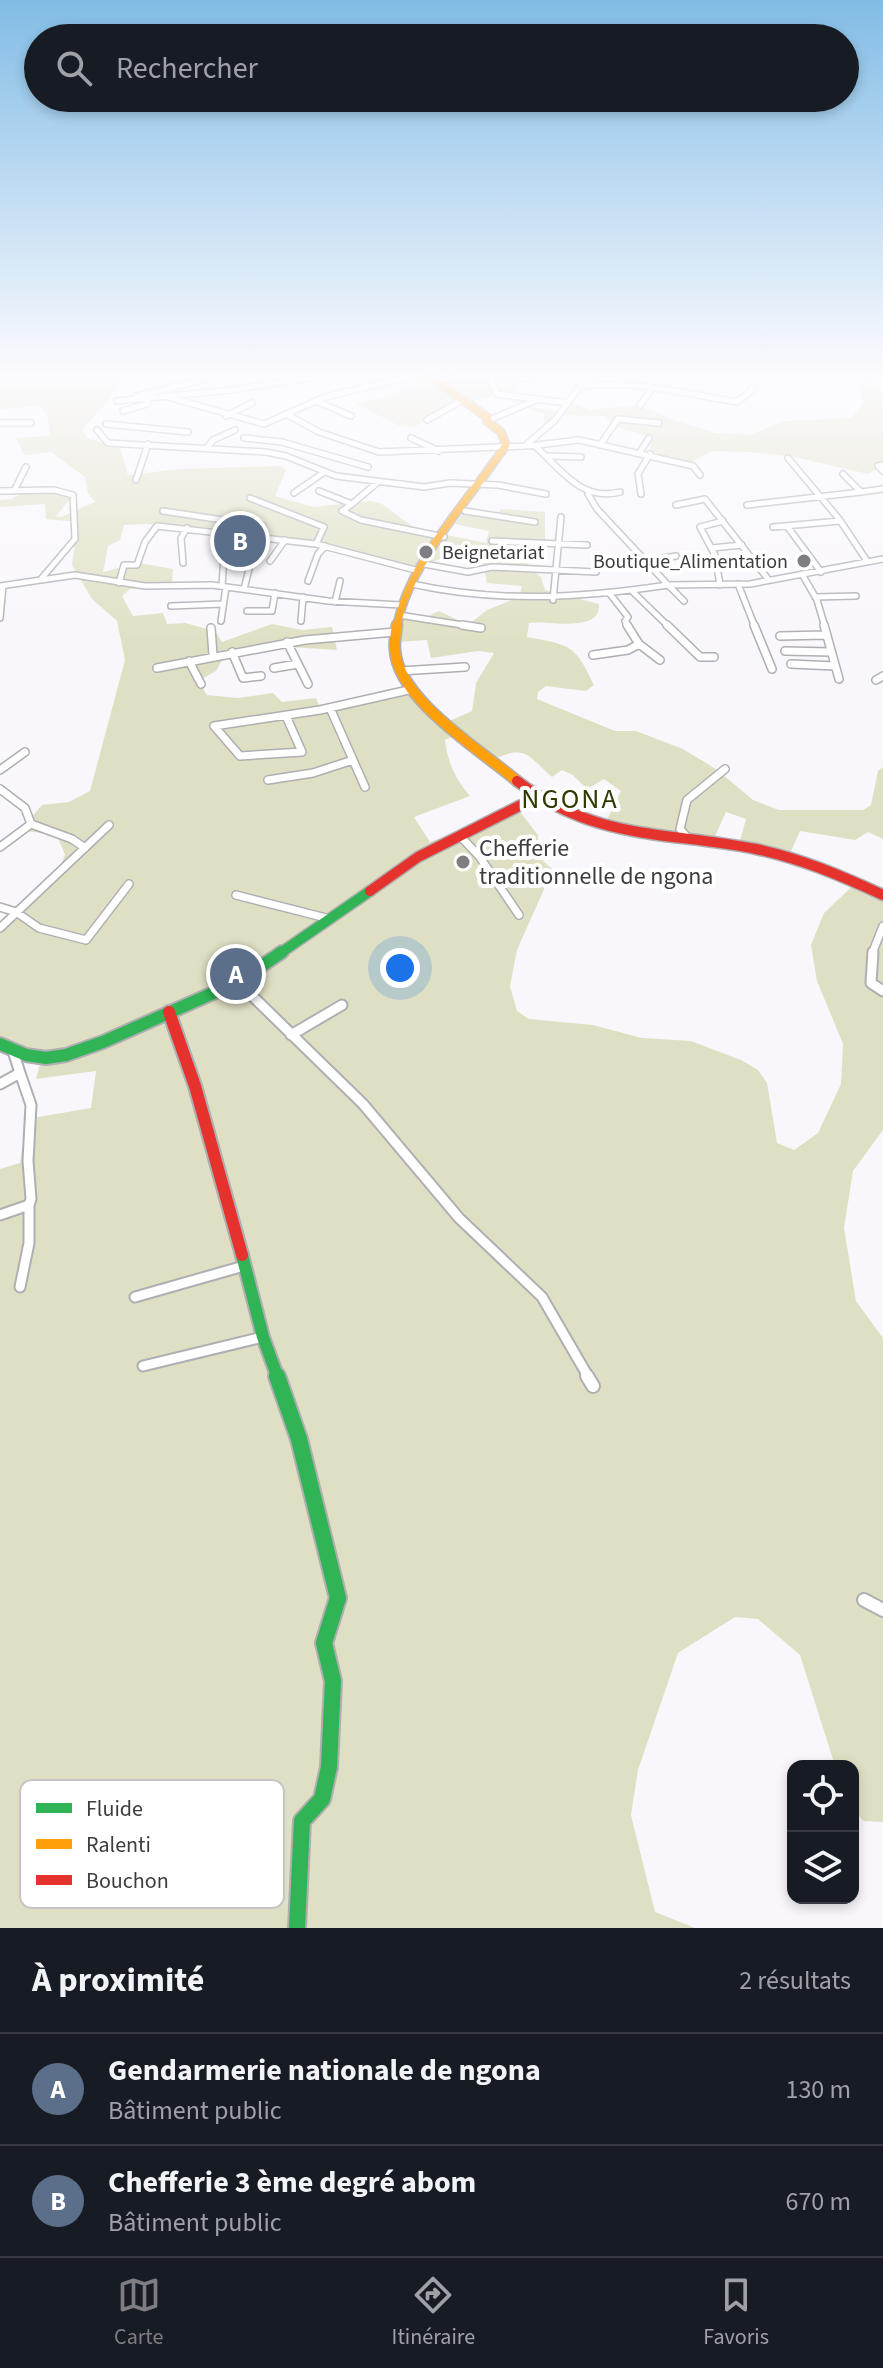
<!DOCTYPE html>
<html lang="fr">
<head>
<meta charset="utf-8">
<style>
	body { margin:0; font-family:"Source Sans 3",sans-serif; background:#20242c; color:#f1f3f6 }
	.controls { position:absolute; right:24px; bottom:24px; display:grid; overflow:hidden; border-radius:16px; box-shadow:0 4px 12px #0003 }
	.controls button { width:72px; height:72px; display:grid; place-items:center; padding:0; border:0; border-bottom:2px solid #363941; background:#171b24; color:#f1f3f6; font:40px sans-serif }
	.you { position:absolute; left:400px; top:968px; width:28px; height:28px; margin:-20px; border:6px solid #fff; border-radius:50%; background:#1a73e8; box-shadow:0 0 0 12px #1a73e833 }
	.badge { display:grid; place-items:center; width:52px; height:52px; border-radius:50%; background:#7f7d81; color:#fff; font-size:26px; font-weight:700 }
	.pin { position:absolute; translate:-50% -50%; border:4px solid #fff; box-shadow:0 2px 8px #0006 }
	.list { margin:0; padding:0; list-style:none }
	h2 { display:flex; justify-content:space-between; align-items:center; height:104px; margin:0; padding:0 32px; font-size:34px }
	h2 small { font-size:26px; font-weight:400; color:#9ea1a6 }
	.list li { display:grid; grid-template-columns:52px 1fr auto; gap:24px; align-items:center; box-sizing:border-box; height:112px; padding:0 32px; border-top:2px solid #363941 }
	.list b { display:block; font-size:30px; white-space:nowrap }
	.list p { margin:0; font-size:26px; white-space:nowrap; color:#9ea1a6 }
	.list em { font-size:26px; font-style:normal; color:#9ea1a6 }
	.icon { flex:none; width:44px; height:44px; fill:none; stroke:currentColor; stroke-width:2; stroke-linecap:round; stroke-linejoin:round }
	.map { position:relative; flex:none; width:883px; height:1928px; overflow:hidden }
	.search { position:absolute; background:#171b24; box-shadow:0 4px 12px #0003; left:24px; right:24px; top:24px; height:88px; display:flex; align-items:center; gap:20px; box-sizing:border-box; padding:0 28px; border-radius:44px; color:#9ea1a6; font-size:30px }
	.sheet { height:328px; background:#171b24 }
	nav { display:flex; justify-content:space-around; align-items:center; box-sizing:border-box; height:112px; border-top:2px solid #363941; background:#171b24; font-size:22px; color:#9ea1a6 }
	nav a { display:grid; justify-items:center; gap:4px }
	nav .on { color:#7f7d81 }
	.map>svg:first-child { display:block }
</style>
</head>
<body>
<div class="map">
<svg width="883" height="1928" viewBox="0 0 883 1928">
	<rect width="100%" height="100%" fill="#f9f7fc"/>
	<!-- green -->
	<path fill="#dfe0c3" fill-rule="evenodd" d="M0,374H121L108,401L82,430L88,438L120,448L128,475L181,469L281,466L286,470L275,496L313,507L371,501L382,504L416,529L486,543L489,531L455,524L464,512L494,519L501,509L545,512V544L525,543L528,567L541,577L545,590L599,604C602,634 546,620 529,623L527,637C570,645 575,644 594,685L586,691L546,686L538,692L537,699L615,731H636L683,749L716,769L753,800L779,810H863L871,805L878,771L883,767V839L868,832L855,840L800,831L788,858L738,848L746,819L726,812L712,843L605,824L621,791L604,779L587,789L573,775L562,770L552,777C527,755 526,744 493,760L459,733L445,740C448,764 455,778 470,796L414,817L430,842L517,808L538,835V857L562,877L545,887L517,950L510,986L517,1011L529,1019L593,1025L642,1038L691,1041L741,1060L758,1070L767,1083L777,1143L794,1150L818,1133L841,1084L843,1044L817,981L811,945L824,913L860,879L883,893V1130L853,1171L844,1228L856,1301L883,1338V1822L863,1821L853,1807V1766H835L800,1655L758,1619L735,1617L678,1653L638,1770L631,1815L655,1912L695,1928H0V1169L20,1163L27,1119L91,1108L96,1071L36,1079L42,1057L0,1046V933L54,880L65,855L57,835L26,831L29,820L42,805L69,802L90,791L125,660L117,621L92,599L72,565L78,522L46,519L45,504L0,507V500L11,499L27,491L73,495L56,516L61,517L95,502L88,493L85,477L51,452L24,455L16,438L50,436L48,417L40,405L0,410ZM145,524L214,528L220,532L345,551L418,572C433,555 461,555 482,558L487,583L522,586L519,597L487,610L468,625L439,611L424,618L399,615L395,642L427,640L431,658L478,651L494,653L476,683L472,711L447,722L413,689L321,710L316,698L282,702L273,693L238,698L207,695L198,681L216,671L225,655L274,646L337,650L332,627L302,630L272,624L222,642L215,631L185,623L167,624L163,613L133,616L122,596L130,589L172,584L173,569L139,563L103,572L108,546L120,540L124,525Z
		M421,374H501L515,379L517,402L555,412L579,389L569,402L591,410L638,405L673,420L716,433L749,435L785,421L852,418L863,403L858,386L861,374H872L883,395V466L868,474L795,457L750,452L711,451L691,462L649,455L652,437L614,426L604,416L559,415L544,430V414L496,395L466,403L413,427L400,426L356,404L418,387L413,377Z"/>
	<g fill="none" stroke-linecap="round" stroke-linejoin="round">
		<defs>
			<path id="street-far3" d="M489,376L497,394L568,403
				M432,380L506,375L529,379
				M580,386C631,379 687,394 737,402L751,391L756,374
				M137,396L225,374
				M168,397L264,424L325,397L422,374
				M117,401L231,390L336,374
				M316,401L351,416
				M640,405L649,393L648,388
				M123,411L147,404L149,398
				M286,414L319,432L379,452L525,446L555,420L583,382L593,374
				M226,416L252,403
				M427,420L461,401
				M487,421L534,401
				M0,423H31
				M106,424L188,432
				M97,430L108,443L266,452L286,456L336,476L424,487L450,483L498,485L546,494
				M244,438L282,442L368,467
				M411,438L439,451
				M600,445L618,419L659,423
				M529,446L579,440L693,466L700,475
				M535,446C561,469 581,502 620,492
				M207,448L213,440L235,430
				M640,452L649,438
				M548,456L581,457
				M788,458L839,519L867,561
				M883,465L878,466L883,471
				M136,480L148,444
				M0,491L54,490L73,495L75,539L41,579
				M14,491L26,467
				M319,491L352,504L342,511L361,520L444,537
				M861,492L883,489
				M294,493L323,473
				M588,494L597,509L668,585L750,584L883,559
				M641,494L638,474L650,454
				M250,498L324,527L316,544
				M352,504L378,482
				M676,505L705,499L768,579
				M747,505L861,492L843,474
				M163,511L263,526L261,537
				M465,511L535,522
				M787,526L821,572
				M773,527L840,521
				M492,541L587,545
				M712,548L742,545
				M270,561L285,540
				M645,561L676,556
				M183,563L181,538L187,528
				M424,564L468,572L492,567L596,572
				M802,574L817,600L825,627
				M308,581L318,554L325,546
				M119,583L124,565H137L145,542L157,526L316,544L419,571
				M412,584C498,603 581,598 668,585L684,601
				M738,584L755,627
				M720,585L715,555L700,527L723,521
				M0,586L75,575L145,586L212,585L328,601L401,605
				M222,586L224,555
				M244,589L249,569
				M632,591L669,627
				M610,594L628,617L625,621L629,627
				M815,597L856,596
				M553,600L561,517
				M335,602L340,581
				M171,606L223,604
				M247,611H272L275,593
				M399,615L475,627
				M0,618L3,586
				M221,621L226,587
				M301,621L303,597"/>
			<path id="street-far2" d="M462,625L481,628
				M627,625L639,644L660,660
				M667,625L700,657H714
				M754,625L772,669
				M824,625L839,679
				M211,628L213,655
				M780,636L826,635
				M287,642L308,684
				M785,651L831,652
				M232,652L243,678L261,676
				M593,655L628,650L639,644
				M189,661L201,684
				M791,664L835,666
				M157,668L305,640L395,632
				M274,668L298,664
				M400,671L465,667
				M876,680L883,676
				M330,708L365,787
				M286,716L302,752L240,756L214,726L320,710L413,689
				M0,770L25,752
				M268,780L313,773L353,760
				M0,789L25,808L31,824
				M31,824L72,839L85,848
				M461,837L479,856L519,915
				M688,838L680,829L687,800L725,769
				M0,847L31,824
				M236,895L330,919
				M0,907L16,912L39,928L86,940L129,884
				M0,928L109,825
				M872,954L883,926"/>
			<path id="street-far1" d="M873,952L871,983L883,991
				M238,982L363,1104L459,1218L542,1297L589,1378
				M291,1035L342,1005
				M0,1084L20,1073L13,1051
				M0,1215L29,1205L31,1199L28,1161L31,1105L20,1073
				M20,1287L29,1243V1205
				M135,1297L244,1266
				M143,1366L263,1337"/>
			<path id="street" d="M587,1376L593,1386
				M864,1600L883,1610"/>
			<path id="fast-far2" d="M279,954L370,891"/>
			<path id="fast-far1" d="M0,1044L26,1055L46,1058L66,1055L103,1042L238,982L282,952
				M242,1255L263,1337L278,1378"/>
			<path id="fast" d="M277,1376L299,1439L338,1598L324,1643L333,1681L329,1767L322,1799L302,1821L297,1928"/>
			<path id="slow-far1" d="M397,627C407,564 471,498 506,445L501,432L487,421L488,418L427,374"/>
			<path id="slow" d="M397,625C396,633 394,642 395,650C398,700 482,751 517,781"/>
			<path id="jam-far1" d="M517,781C596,841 665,831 756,849C800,858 842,876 883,895
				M370,891L418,857L535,798"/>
			<path id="jam" d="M169,1012L195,1086L242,1255"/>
		</defs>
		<!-- street-far3 casing -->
		<use href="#street-far3" stroke="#afaeb2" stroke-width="8"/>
		<!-- street-far2 casing -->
		<use href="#street-far2" stroke="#afaeb2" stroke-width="10"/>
		<!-- street-far1 casing -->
		<use href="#street-far1" stroke="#afaeb2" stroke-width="13"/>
		<!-- street casing -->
		<use href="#street" stroke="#afaeb2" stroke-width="16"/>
		<!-- fast-far2 casing -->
		<use href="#fast-far2" stroke="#afaeb2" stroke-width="13"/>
		<!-- fast-far1 casing -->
		<use href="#fast-far1" stroke="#afaeb2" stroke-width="16"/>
		<!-- fast casing -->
		<use href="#fast" stroke="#afaeb2" stroke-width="20"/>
		<!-- slow-far1 casing -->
		<use href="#slow-far1" stroke="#afaeb2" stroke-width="10"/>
		<!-- slow casing -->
		<use href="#slow" stroke="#afaeb2" stroke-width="13"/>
		<!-- jam-far1 casing -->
		<use href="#jam-far1" stroke="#afaeb2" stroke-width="13"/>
		<!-- jam casing -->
		<use href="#jam" stroke="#afaeb2" stroke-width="16"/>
		<!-- street-far3 -->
		<use href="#street-far3" stroke="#fefeff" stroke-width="5"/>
		<!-- street-far2 -->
		<use href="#street-far2" stroke="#fefeff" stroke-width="7"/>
		<!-- street-far1 -->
		<use href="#street-far1" stroke="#fefeff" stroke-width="9"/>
		<!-- street -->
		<use href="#street" stroke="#fefeff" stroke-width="12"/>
		<!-- fast-far2 -->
		<use href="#fast-far2" stroke="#30b455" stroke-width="10"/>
		<!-- fast-far1 -->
		<use href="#fast-far1" stroke="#30b455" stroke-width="12"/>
		<!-- fast -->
		<use href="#fast" stroke="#30b455" stroke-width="16"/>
		<!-- slow-far1 -->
		<use href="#slow-far1" stroke="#ff9f0a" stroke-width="7"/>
		<!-- slow -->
		<use href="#slow" stroke="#ff9f0a" stroke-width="10"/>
		<!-- jam-far1 -->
		<use href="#jam-far1" stroke="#e5322d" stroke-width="10"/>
		<!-- jam -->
		<use href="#jam" stroke="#e5322d" stroke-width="12"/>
	</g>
	<!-- sky -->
	<linearGradient id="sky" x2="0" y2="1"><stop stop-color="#82bce6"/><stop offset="0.58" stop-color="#fcfbfe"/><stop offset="1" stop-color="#fcfbfe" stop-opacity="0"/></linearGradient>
	<rect width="883" height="644" fill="url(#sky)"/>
	<!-- markers -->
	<g fill="#7f7d81" stroke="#fff" stroke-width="3">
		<circle cx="426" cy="552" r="8"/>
		<circle cx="804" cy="561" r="8"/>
		<circle cx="463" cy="862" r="8"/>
	</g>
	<g text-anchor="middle" stroke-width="8" stroke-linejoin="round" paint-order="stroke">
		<!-- far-poi labels -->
		<g font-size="20" fill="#3d3c3f" stroke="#fff" text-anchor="start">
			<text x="442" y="559">Beignetariat</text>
			<text x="788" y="568" text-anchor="end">Boutique_Alimentation</text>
		</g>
		<!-- poi labels -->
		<g font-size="24" fill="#3d3c3f" stroke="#fff" text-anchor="start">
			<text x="479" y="856">Chefferie<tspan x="479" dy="28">traditionnelle de ngona</tspan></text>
		</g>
		<!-- quarter labels -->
		<g font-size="28" letter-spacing="2" fill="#303a00" stroke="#fff">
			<text x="570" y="808">NGONA</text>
		</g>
	</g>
	<!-- legend -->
	<rect x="20" y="1780" width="264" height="128" rx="12" fill="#fff" stroke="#c5c4c5" stroke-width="2"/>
	<rect x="36" y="1803" width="36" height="10" fill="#30b455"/>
	<rect x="36" y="1839" width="36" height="10" fill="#ff9f0a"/>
	<rect x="36" y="1875" width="36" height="10" fill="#e5322d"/>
	<g font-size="22" fill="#3d3c3f">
		<text x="86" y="1816">Fluide</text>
		<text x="86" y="1852">Ralenti</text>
		<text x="86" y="1888">Bouchon</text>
	</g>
</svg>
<div class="controls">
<button><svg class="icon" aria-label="locate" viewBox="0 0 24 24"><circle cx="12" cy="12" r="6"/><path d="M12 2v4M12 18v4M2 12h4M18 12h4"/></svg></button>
<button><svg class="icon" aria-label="layers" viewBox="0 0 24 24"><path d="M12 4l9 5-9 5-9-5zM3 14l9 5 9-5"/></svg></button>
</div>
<div class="you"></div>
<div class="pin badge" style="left:236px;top:974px;background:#5c6f8a">A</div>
<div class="pin badge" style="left:240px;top:541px;background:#5c6f8a">B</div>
<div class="search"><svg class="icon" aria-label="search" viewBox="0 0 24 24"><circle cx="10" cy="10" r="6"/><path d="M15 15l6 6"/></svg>Rechercher</div>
</div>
<section class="sheet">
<h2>À proximité<small>2 résultats</small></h2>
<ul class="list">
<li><span class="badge" style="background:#5c6f8a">A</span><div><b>Gendarmerie nationale de ngona</b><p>Bâtiment public</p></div><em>130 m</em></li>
<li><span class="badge" style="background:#5c6f8a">B</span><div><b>Chefferie 3 ème degré abom</b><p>Bâtiment public</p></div><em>670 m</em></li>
</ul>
</section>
<nav>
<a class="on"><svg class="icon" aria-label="map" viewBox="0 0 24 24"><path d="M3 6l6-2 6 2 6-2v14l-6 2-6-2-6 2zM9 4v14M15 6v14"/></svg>Carte</a>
<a><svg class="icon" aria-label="directions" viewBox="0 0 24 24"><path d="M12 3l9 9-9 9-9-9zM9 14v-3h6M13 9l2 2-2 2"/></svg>Itinéraire</a>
<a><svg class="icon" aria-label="saved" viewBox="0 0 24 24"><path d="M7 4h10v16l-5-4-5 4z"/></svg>Favoris</a>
</nav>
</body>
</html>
